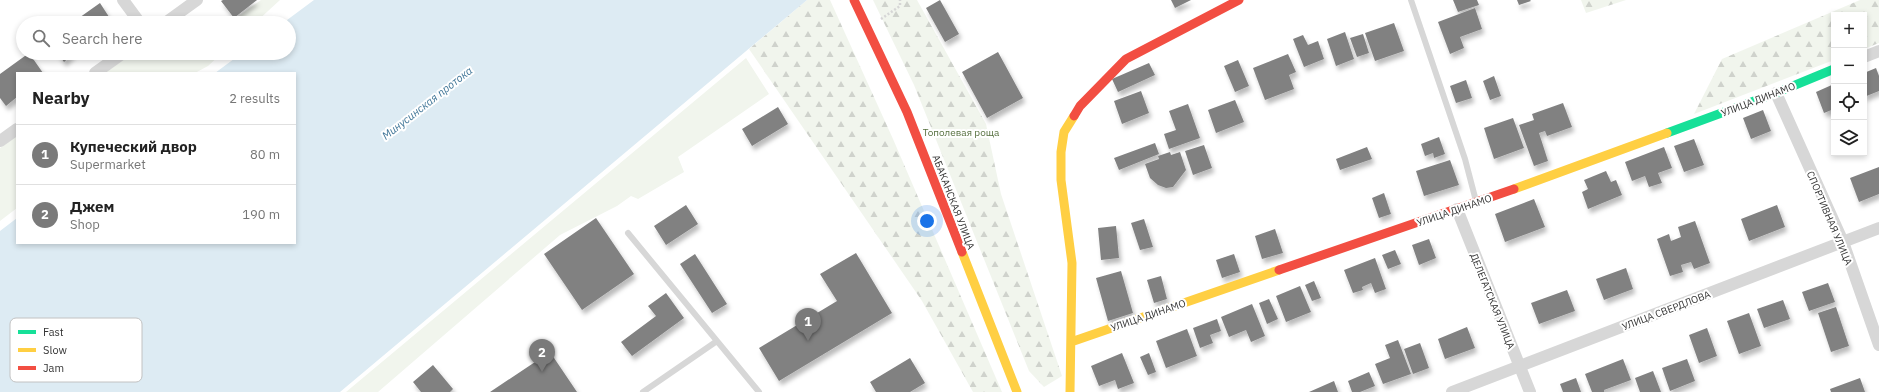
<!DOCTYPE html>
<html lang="en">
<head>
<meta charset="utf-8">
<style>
	body { margin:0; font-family:"IBM Plex Sans",sans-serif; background:#f2f2f2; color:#222 }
	.controls { position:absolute; right:12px; top:12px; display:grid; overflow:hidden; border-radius:0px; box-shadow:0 2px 6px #0003 }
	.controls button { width:36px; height:36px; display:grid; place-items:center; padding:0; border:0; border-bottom:1px solid #e0e0e0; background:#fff; color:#222; font:20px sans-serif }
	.you { position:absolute; left:927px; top:221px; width:14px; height:14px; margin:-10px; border:3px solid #fff; border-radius:50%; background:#1a73e8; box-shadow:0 0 0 6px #1a73e833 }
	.badge { display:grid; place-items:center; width:26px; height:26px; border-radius:50%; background:#7a7a7a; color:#fff; font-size:13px; font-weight:700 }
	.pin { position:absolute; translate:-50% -33px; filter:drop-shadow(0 1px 2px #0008) }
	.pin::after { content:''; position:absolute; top:21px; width:14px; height:12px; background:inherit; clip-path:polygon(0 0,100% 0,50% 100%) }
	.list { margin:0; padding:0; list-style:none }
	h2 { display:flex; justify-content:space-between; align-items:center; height:52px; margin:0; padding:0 16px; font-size:17px }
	h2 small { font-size:13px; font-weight:400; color:#767676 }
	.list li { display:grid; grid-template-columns:26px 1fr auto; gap:12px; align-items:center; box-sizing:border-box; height:60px; padding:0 16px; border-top:1px solid #e0e0e0 }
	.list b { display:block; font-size:15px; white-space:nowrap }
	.list p { margin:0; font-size:13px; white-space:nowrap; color:#767676 }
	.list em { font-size:13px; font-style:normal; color:#767676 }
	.icon { flex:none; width:22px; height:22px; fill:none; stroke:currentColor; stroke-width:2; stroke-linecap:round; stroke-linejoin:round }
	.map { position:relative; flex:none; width:1879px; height:392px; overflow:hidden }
	.search { position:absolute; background:#fff; box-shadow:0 2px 6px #0003; left:16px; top:16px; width:280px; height:44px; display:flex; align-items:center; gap:10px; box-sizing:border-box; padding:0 14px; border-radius:22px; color:#767676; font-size:15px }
	.panel { position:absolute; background:#fff; box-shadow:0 2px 6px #0003; left:16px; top:72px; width:280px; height:172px; border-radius:0px }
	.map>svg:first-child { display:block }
</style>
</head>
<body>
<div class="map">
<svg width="1879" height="392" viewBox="0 0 1879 392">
	<defs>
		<pattern id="forest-firs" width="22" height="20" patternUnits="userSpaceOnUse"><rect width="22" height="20" fill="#f1f5ed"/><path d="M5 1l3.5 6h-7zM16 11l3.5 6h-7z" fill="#cfd2cc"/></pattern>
		<filter id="shadow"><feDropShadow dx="2.5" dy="4.5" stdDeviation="2" flood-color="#0004"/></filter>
	</defs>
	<rect width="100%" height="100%" fill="#fff"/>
	<!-- forest -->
	<path fill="url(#forest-firs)" d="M807,0H830L893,139L1002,392H973L922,301L749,49Z
		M873,0H917L986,124L1001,194L1062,376L1044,387L1029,371L914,85Z
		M1581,0H1626L1586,13Z
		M1860,0H1879V43L1864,49V15H1834V60L1694,114L1722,59Z"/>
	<!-- park -->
	<path fill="#f1f5ed" d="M261,0H280L255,23H229Z
		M133,53H222L208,66L195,73H105Z
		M746,58L769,94L678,157L684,172L638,199L631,196L617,206L560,235L378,392H346Z
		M17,136V208L0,221V148Z"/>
	<!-- water -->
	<path fill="#ddebf3" d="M314,0H807L340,392H0V231L17,218V243H295V73H215L242,53H289V23H283Z"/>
	<!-- building -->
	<path fill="#818181" filter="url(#shadow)" d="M223,0H257L234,18L221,1Z
		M940,0L959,34L945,42L926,8Z
		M1171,0H1191L1175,8Z
		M1453,0H1477L1479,5L1458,12Z
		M1517,0H1530L1531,1L1519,5Z
		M100,3L113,23H78L76,20Z
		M1475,8L1482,29L1460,37L1464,48L1450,54L1438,22Z
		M1394,23L1404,51L1375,61L1365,33Z
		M1345,32L1354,59L1336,66L1327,39Z
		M1363,34L1369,53L1357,57L1350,38Z
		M1303,35L1308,45L1318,41L1324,59L1304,67L1293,39Z
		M998,52L1023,98L987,118L962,72Z
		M29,53L43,73H17V97L6,106L0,98V74Z
		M57,53H74L64,62Z
		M1288,54L1296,72L1289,75L1294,89L1265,100L1253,68Z
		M1238,60L1249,86L1235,92L1224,66Z
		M1149,63L1155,75L1118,92L1112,79Z
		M1876,68L1879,76V91L1864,97V73Z
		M1494,76L1501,96L1490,100L1483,81Z
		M1466,80L1472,98L1456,103L1450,86Z
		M1834,84V109L1824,113L1816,92Z
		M1141,91L1149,113L1122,124L1114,101Z
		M1235,100L1244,122L1216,133L1208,110Z
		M1563,103L1572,127L1547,136L1545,131L1539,133L1548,161L1534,166L1519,125L1534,120L1532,114Z
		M1188,104L1200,138L1169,149L1164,134L1176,130L1169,111Z
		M778,107L788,124L752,146L742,129Z
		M1763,110L1771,131L1751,139L1743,118Z
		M1513,118L1524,148L1494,159L1484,128Z
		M1439,137L1445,154L1434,158L1433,153L1425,156L1421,144Z
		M1694,139L1704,165L1684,172L1674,146Z
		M1155,143L1159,154L1119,170L1114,158Z
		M1204,145L1212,168L1193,175L1185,151Z
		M1367,147L1372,159L1340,170L1336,159Z
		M1664,147L1672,168L1658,173L1662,183L1649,187L1645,176L1632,181L1625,162Z
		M1170,152L1171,155L1180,152L1186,170L1173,187L1166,188L1158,185L1150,178L1145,164L1159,159L1158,156Z
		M1450,160L1459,185L1424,196L1416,171Z
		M1879,167V194L1859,202L1850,178Z
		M1606,171L1611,182L1616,180L1622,195L1588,209L1582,192L1588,189L1584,180Z
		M1384,193L1391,214L1379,218L1372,198Z
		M1534,199L1545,227L1505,242L1495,214Z
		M686,205L698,224L666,245L654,226Z
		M1777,205L1785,227L1749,241L1741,219Z
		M596,218L634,274L582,310L544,254Z
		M1144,219L1153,247L1140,250L1131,223Z
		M1695,221L1710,263L1694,269L1691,262L1681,265L1683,272L1670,276L1657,239L1669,234L1671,241L1681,237L1678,227Z
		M1116,226L1119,258L1101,260L1098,228Z
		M1275,229L1283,253L1262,259L1255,236Z
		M1429,239L1436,258L1419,265L1412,245Z
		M1395,250L1401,264L1388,269L1382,255Z
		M856,253L892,313L779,381L759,348L837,301L820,274Z
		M695,254L727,304L712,313L680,264Z
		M1234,254L1240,272L1222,278L1216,260Z
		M1375,258L1386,289L1375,293L1371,283L1362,287L1363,290L1353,293L1344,270Z
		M1626,268L1633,289L1604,300L1596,279Z
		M1121,271L1133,313L1108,321L1096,278Z
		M1161,276L1167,299L1154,303L1147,280Z
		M1314,281L1321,298L1312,301L1305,285Z
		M1828,283L1835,302L1809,311L1802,292Z
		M1300,286L1311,312L1286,322L1276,296Z
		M1567,290L1575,311L1539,324L1531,303Z
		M666,293L684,318L632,356L621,342L656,316L648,306Z
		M1269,299L1278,319L1267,324L1259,303Z
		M1783,300L1790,319L1764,328L1757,309Z
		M1252,304L1265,336L1251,342L1246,330L1229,337L1221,317Z
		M1836,307L1849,346L1831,352L1818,313Z
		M1749,313L1761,346L1739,354L1727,321Z
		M1217,319L1221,331L1210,335L1213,343L1200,348L1193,328Z
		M1467,327L1475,348L1445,359L1438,339Z
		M1707,328L1717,356L1699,363L1689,335Z
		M1187,329L1197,356L1166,368L1156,341Z
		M1398,340L1411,374L1383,384L1375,364L1390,358L1385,345Z
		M1420,343L1429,368L1413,374L1404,349Z
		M550,352L577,392H490Z
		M1122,353L1134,383L1118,389L1115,380L1099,386L1091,366Z
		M1149,353L1156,372L1148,375L1140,357Z
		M910,358L925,383L910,392H876L870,382Z
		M1623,359L1631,380L1604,390V392H1592L1585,374Z
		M1687,359L1695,381L1670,391L1662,368Z
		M433,365L453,389L450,392H421L413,382Z
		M1653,371L1661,392H1640L1635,378Z
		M1369,372L1375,386L1360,392H1352L1348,381Z
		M1576,378L1581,392H1563L1560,384Z
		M1860,378L1865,392H1831L1830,389Z
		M1334,381L1338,392H1309Z"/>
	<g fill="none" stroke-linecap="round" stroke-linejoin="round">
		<!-- path -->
		<path stroke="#d6d6d6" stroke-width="2.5" stroke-dasharray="2 2" stroke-linecap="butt" d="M881,19L900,6V0"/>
		<!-- lane -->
		<path stroke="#d7d7d7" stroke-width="6" d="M1411,0L1465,159L1476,201
			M628,233L759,392
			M643,392L717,341"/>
		<!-- street -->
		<path stroke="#d7d7d7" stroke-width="12" d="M123,0L140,23
			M165,23L197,0
			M1864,57L1879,51
			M95,73L123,53
			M1776,93L1843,242L1879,345
			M0,141L17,129
			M1457,209L1530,392
			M1452,392L1879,228"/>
		<!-- fast -->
		<path stroke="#16e098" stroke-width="9" d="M1667,133L1776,93L1834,69"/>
		<!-- slow -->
		<path stroke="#ffcf43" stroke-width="9" d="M1514,189L1667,133
			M962,252L1017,392
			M1071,342L1279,270
			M1070,392L1072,263L1061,180V152L1064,132L1074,116"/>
		<!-- jam -->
		<path stroke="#f24e42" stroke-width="9" d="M854,0L907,112L962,252
			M1074,116L1080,106L1126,59L1239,0
			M1279,270L1514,189"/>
	</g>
	<g text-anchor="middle" stroke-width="4" stroke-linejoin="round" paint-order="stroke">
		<!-- street labels -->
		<g font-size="10" fill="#333" stroke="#fff">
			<text transform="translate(1758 99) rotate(-21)" y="4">УЛИЦА ДИНАМО</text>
			<text transform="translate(954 202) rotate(69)" y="4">АБАКАНСКАЯ УЛИЦА</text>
			<text transform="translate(1454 210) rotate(-19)" y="4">УЛИЦА ДИНАМО</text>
			<text transform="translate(1830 218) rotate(67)" y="4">СПОРТИВНАЯ УЛИЦА</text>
			<text transform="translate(1493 301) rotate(68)" y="4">ДЕЛЕГАТСКАЯ УЛИЦА</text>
			<text transform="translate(1666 310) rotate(-21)" y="4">УЛИЦА СВЕРДЛОВА</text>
			<text transform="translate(1148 315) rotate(-19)" y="4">УЛИЦА ДИНАМО</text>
		</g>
		<!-- park labels -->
		<g font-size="10" fill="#56703f" stroke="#fff">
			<text x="961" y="136">Тополевая роща</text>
		</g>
		<!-- water labels -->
		<g font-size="11" font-style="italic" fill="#3f7597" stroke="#fff">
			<text transform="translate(427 103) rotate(-38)" y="4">Минусинская протока</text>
		</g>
	</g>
	<!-- legend -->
	<rect x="10" y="318" width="132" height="64" rx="6" fill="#fff" stroke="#c2c2c2" stroke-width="1"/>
	<rect x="18" y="330" width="18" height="4" fill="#16e098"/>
	<rect x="18" y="348" width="18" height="4" fill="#ffcf43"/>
	<rect x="18" y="366" width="18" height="4" fill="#f24e42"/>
	<g font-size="11" fill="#333">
		<text x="43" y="336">Fast</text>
		<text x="43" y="354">Slow</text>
		<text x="43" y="372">Jam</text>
	</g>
</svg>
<div class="controls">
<button>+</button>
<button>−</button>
<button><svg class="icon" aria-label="locate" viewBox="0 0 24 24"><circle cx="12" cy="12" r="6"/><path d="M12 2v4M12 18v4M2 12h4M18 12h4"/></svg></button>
<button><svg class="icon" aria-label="layers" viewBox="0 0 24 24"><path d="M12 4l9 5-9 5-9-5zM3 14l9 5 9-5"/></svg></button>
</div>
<div class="you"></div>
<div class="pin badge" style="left:808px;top:341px">1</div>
<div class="pin badge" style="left:542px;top:372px">2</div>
<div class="search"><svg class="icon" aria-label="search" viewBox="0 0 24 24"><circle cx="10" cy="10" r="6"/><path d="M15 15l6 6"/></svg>Search here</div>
<section class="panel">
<h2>Nearby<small>2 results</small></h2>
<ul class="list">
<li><span class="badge">1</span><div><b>Купеческий двор</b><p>Supermarket</p></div><em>80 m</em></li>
<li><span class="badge">2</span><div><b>Джем</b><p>Shop</p></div><em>190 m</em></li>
</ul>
</section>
</div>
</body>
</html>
